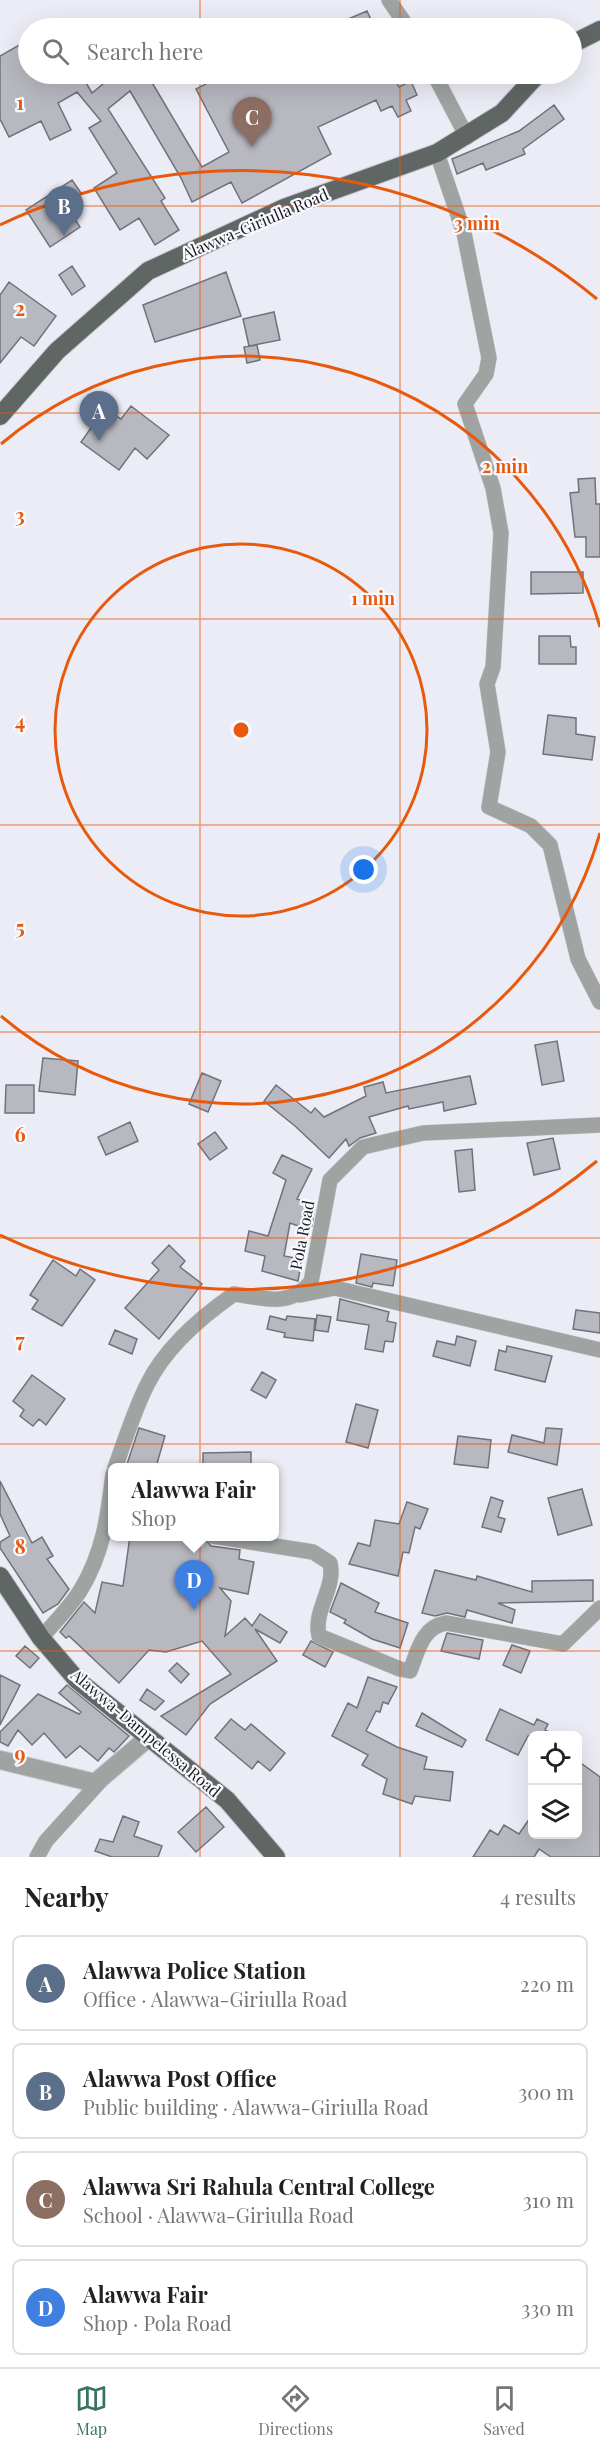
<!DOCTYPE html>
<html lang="en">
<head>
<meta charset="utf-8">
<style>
	body { margin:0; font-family:"Playfair Display",serif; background:#f2f2f2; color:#222 }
	.controls { position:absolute; right:18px; bottom:18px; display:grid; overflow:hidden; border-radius:9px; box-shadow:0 6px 24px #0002 }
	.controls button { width:54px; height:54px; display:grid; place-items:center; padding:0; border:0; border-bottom:2px solid #e0e0e0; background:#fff; color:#222; font:30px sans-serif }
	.you { position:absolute; left:364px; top:870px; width:21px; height:21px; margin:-15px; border:4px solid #fff; border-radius:50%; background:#1a73e8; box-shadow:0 0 0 9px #1a73e833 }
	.badge { display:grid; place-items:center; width:39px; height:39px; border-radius:50%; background:#39745f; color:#fff; font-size:20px; font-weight:700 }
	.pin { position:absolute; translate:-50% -50px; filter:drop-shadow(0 2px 3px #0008) }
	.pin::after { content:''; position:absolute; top:32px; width:21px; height:18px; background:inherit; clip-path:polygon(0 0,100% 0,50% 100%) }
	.popup { position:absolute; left:108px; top:1463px; width:171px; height:78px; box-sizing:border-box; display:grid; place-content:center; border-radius:9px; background:#fff; filter:drop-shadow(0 2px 4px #0005); font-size:20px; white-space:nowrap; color:#767676 }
	.popup b { font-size:22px; color:#222 }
	.popup::after { content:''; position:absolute; left:50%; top:100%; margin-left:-12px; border:12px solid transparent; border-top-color:#fff }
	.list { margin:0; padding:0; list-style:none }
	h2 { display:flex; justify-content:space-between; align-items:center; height:78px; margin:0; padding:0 24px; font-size:26px }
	h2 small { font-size:20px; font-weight:400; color:#767676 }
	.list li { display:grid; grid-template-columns:39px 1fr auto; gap:18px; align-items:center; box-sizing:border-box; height:96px; margin:0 12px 12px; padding:0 12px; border:2px solid #e0e0e0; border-radius:9px }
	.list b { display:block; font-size:22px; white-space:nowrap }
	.list p { margin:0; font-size:20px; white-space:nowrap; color:#767676 }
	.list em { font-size:20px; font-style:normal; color:#767676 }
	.icon { flex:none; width:33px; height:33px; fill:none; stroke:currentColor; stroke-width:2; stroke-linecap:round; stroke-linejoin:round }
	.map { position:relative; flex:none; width:600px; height:1857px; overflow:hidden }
	.search { position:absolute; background:#fff; box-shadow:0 6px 24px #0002; left:18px; right:18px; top:18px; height:66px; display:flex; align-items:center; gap:15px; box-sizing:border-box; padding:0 21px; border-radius:33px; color:#767676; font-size:22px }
	.sheet { height:510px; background:#fff }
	nav { display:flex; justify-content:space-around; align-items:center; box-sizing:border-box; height:84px; border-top:2px solid #e0e0e0; background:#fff; font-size:16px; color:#767676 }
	nav a { display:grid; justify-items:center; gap:3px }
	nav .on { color:#39745f }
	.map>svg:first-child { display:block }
</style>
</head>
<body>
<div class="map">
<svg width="600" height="1857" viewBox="0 0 600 1857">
	<rect width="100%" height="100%" fill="#ebecf5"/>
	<!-- building -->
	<path fill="#b7b8c0" stroke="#71727a" stroke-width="1.5" d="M367,11L375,28H327Z
		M28,40V74H81L92,93L115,74H147L202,167L229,152L196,89L225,74H238L241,79L253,74H392L399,87L411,81L417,95L406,100L411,111L398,117L392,106L381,111L376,100L318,127L331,154L242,203L231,182L192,202L181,178L130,91L108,109L165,198L161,201L179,230L155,245L139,218L120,230L94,188L117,173L89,128L101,121L77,92L58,103L71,130L50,140L41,121L9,137L0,119V56Z
		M554,105L564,119L523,149L525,154L486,170L483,163L457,174L452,159L519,131Z
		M72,180L81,193L65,204L80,227L50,247L26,210Z
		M72,266L85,286L72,295L59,275Z
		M226,272L241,316L155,342L143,305Z
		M9,282L56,316L34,346L21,337L0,363V295Z
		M274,312L280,340L249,346L243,319Z
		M257,345L260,360L247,363L244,347Z
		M131,406L169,435L147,459L135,448L119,470L81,442L105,408L121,419Z
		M595,478L596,504H600V557H586V537H575L570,493L579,492L578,479Z
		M531,572H583V593L531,594Z
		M539,636H570L571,647H576V664H539Z
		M548,715L576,718V734L595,737L592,760L543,754Z
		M557,1041L564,1081L542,1085L535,1045Z
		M43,1058L78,1061L75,1095L39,1091Z
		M202,1073L221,1081L208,1112L189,1104Z
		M470,1076L476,1104L444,1111L443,1102L409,1109L408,1106L369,1117L376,1133L360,1138L349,1146L346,1139L329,1158L295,1126L264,1101L276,1085L311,1113L315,1108L324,1117L366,1096L364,1087L383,1082L386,1093Z
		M6,1085H34V1113H5Z
		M130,1122L138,1141L106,1155L98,1137Z
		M215,1132L227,1148L210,1160L198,1144Z
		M553,1138L560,1169L534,1175L527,1143Z
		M472,1149L475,1190L459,1192L455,1151Z
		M282,1155L312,1169L297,1199L315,1205L312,1225L310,1230L290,1223L284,1256L302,1259L298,1281L262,1271L265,1256L245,1251L249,1231L268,1236L286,1180L273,1173Z
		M169,1245L185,1261L180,1267L202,1284L159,1339L125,1308L159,1270L152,1263Z
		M361,1254L397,1260L393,1286L373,1283L372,1287L356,1283Z
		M53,1260L76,1276L80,1269L95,1280L62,1326L32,1309L38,1300L30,1295Z
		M340,1299L389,1312L387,1321L396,1323L393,1342L385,1341L383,1352L365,1349L369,1325L337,1320Z
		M576,1310L600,1313V1333L573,1329Z
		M317,1315L331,1317L328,1332L315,1330Z
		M270,1316L286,1320L287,1316L315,1319L313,1341L284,1337L285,1333L267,1329Z
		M115,1330L137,1339L132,1354L109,1344Z
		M457,1336L476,1341L470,1366L433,1356L437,1341L455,1345Z
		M507,1346L552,1356L545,1382L495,1370L499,1350L506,1352Z
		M262,1372L276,1380L266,1398L251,1390Z
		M32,1375L65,1399L46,1425L39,1419L33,1426L20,1416L24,1410L13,1401Z
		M356,1404L378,1410L368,1448L346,1442Z
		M139,1428L165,1436L156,1467H126Z
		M546,1428L562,1429L557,1465L508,1452L512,1435L544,1443Z
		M458,1436L491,1440L488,1468L454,1464Z
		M251,1452V1467H203V1453Z
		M0,1481L32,1543L42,1537L53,1556L47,1559L69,1589L58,1604L43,1613L0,1548V1542L10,1536L0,1514Z
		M582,1489L592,1525L558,1535L548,1498Z
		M491,1497L503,1501L498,1517L505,1519L501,1532L482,1527Z
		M407,1502L428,1509L420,1529L415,1527L409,1553L403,1552L398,1576L349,1564L358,1543L370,1546L375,1520L399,1524Z
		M130,1536H192L204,1538L211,1546L240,1550L239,1559L254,1562L248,1594L220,1588L231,1601L225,1636L245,1618L252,1626L260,1614L287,1632L280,1643L255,1629L277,1661L210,1704L186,1735L161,1716L231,1674L202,1641L166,1652L149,1650L119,1683L69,1636L66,1638L60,1632L84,1602L95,1613L102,1582L123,1586Z
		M435,1570L476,1580L477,1576L532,1592V1581L593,1580V1601L498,1603L515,1610L512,1623L467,1610L465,1617L447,1613L435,1616L422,1613Z
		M341,1583L379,1603L375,1612L408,1623L400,1648L372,1639L344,1623L346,1620L330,1612Z
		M447,1633L483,1640L479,1659L441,1651Z
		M311,1641L333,1652L325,1667L303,1655Z
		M512,1645L530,1651L521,1673L503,1665Z
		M25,1646L39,1658L30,1668L16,1656Z
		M177,1663L189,1674L181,1683L169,1671Z
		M0,1675L20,1685L0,1725Z
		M368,1677L397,1687L388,1704L383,1702L380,1712L376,1711L366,1731L397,1747L427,1757L424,1769L453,1772L450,1801L415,1796L412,1804L383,1794L387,1779L362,1765L368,1755L332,1736L348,1703L357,1708Z
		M67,1685L129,1736L114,1752L109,1748L98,1761L80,1746L66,1758L44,1733L32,1745L18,1730L8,1746L0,1742V1732L38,1694L79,1714L81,1712L59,1693Z
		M147,1689L164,1701L155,1710L140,1700Z
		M500,1709L534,1725L537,1719L548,1724L545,1730L557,1736H528L518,1755L486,1740Z
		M422,1713L466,1740L462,1747L416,1726Z
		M231,1719L245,1730L251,1724L285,1753L270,1771L258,1761L252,1769L215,1738Z
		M578,1761L600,1777V1857H551L539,1849L534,1857H473L490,1830L498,1835L504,1825L519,1834L532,1815V1834H578Z
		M206,1807L224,1827L196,1852L178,1832Z
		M123,1816L139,1822L134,1836L162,1846L158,1857H112L95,1851L100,1839L113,1842Z"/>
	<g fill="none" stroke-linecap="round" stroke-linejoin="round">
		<defs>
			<path id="minor" d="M389,0L408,28
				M434,74L467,137
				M437,153L464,233L489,358L486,374L465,404L493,488L501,533L493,667L487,684L498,752L489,807L531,826L550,845L578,959L600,1002
				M300,1295L335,1288L600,1350
				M115,1468C125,1440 134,1411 147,1385C165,1348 201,1317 234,1294C264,1298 289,1308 311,1282L330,1180L363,1147L423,1133L600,1125
				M213,1536L313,1552L330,1563C336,1588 313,1610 319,1636L400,1669L410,1671C418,1651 422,1627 446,1623L563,1644L600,1608
				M41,1638C54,1623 70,1607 80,1591C103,1554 108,1516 113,1474
				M37,1857L46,1841L104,1777"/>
			<path id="tertiary" d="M0,1760L95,1783L149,1737"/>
			<path id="primary" d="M572,44L600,30
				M0,416L57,351L148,271L284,208L437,153L502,113L538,74
				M0,1576L41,1638L77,1680L227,1800L276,1857"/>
		</defs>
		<!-- minor casing -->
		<use href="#minor" stroke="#c5c6ce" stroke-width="16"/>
		<!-- tertiary casing -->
		<use href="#tertiary" stroke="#c5c6ce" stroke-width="20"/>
		<!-- primary casing -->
		<use href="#primary" stroke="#c5c6ce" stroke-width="20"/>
		<!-- minor -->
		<use href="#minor" stroke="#9fa3a1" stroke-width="15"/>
		<!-- tertiary -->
		<use href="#tertiary" stroke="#9fa3a1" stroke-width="18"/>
		<!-- primary -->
		<use href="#primary" stroke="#5f6663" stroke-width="18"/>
	</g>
	<!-- grid -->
	<path fill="none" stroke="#e8590c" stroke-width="1.5" stroke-opacity="0.55" d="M200,0V28M400,0V28M200,74V1857M400,74V1857M0,206H600M0,413H600M0,619H600M0,825H600M0,1032H600M0,1238H600M0,1444H600M0,1651H600"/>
	<!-- distance rings -->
	<g fill="none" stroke="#e8590c" stroke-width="3">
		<circle cx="241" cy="730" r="186"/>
		<path d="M600 833A373 373 0 0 1 1 1016M1 444A373 373 0 0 1 600 627"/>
		<path d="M597 1161A559 559 0 0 1 0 1235M0 225A559 559 0 0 1 597 299"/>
	</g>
	<g text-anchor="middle" stroke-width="4.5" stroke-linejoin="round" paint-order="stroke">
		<!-- street labels -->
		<g font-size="16" fill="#1a1b1e" stroke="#f9faff">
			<text transform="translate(255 224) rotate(-23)" y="6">Alawwa-Giriulla Road</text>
			<text transform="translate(302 1235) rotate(-79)" y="6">Pola Road</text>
			<text transform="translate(146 1733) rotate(40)" y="6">Alawwa-Dampelessa Road</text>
		</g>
	</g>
	<g font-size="20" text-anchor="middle" font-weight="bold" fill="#e8590c" stroke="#f9faff" stroke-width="4.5" stroke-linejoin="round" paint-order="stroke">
		<text x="20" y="110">1</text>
		<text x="20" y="316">2</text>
		<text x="20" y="523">3</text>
		<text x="20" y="729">4</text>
		<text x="20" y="935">5</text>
		<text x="20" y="1142">6</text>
		<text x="20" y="1348">7</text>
		<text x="20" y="1554">8</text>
		<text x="20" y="1761">9</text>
	</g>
	<circle cx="241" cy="730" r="9" fill="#e8590c" stroke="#f9faff" stroke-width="3"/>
	<g font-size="18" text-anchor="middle" font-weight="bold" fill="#e8590c" stroke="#f9faff" stroke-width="4.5" stroke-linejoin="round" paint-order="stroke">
		<text x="477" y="230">3 min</text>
		<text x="505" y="473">2 min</text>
		<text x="373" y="605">1 min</text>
	</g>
</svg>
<div class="controls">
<button><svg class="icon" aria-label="locate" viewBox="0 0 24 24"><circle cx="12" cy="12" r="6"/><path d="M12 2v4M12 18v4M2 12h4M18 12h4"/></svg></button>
<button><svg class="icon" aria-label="layers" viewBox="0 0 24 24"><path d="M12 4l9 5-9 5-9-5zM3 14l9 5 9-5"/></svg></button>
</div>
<div class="you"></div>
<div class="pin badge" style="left:99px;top:441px;background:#5c6f8a">A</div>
<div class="pin badge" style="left:64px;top:236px;background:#5c6f8a">B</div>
<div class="pin badge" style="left:252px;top:147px;background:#8d6e63">C</div>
<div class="pin badge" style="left:194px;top:1610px;background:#3f7fe0">D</div>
<div class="popup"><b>Alawwa Fair</b>Shop</div>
<div class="search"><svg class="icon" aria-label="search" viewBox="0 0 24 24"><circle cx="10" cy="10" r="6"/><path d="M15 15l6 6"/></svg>Search here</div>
</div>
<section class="sheet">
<h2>Nearby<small>4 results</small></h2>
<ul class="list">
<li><span class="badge" style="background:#5c6f8a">A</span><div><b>Alawwa Police Station</b><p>Office · Alawwa-Giriulla Road</p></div><em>220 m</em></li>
<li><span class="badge" style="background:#5c6f8a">B</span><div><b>Alawwa Post Office</b><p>Public building · Alawwa-Giriulla Road</p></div><em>300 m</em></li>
<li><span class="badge" style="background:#8d6e63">C</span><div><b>Alawwa Sri Rahula Central College</b><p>School · Alawwa-Giriulla Road</p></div><em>310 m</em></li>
<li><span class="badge" style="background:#3f7fe0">D</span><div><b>Alawwa Fair</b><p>Shop · Pola Road</p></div><em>330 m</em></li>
</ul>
</section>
<nav>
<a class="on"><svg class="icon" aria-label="map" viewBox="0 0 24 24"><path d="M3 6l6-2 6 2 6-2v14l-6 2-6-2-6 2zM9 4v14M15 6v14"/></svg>Map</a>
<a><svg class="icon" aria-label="directions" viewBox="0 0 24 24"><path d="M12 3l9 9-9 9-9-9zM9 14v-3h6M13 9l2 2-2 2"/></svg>Directions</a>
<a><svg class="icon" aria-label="saved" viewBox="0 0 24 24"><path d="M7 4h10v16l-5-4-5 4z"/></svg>Saved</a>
</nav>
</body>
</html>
